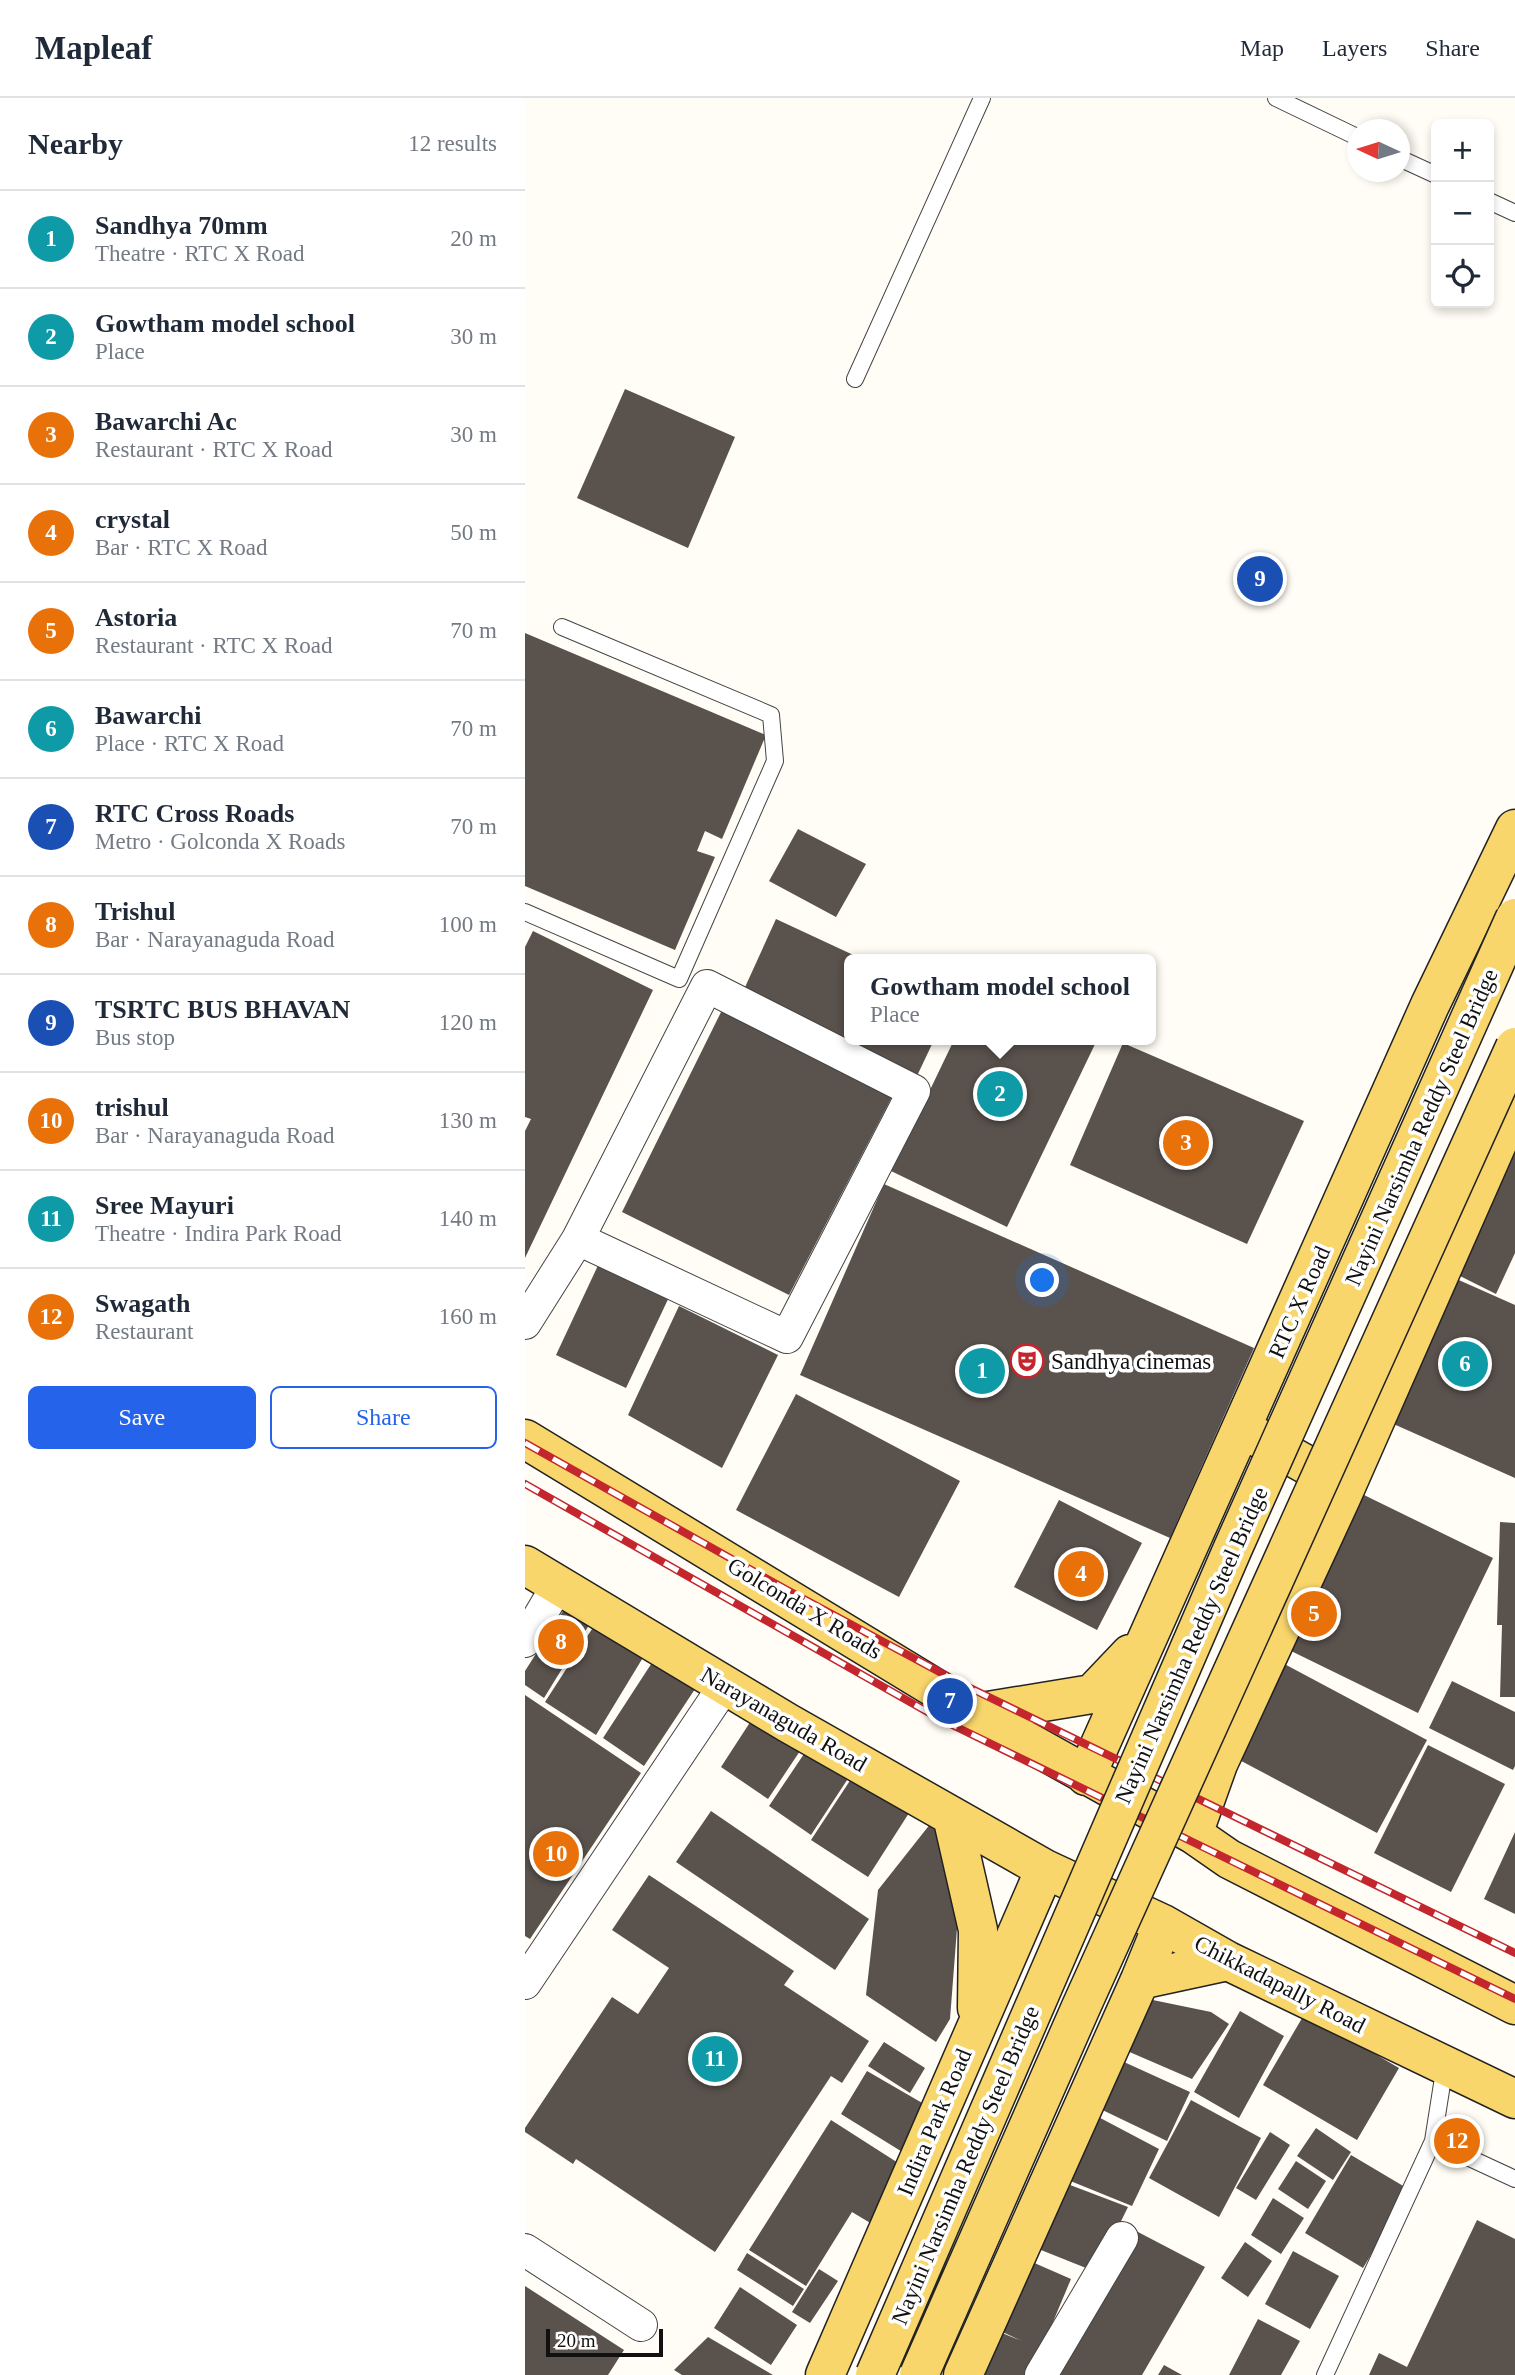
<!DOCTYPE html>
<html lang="en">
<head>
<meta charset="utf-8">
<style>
	body { margin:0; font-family:"Times New Roman",serif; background:#f6f6f7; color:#1f2937 }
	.controls { position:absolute; right:21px; top:21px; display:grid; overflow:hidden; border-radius:10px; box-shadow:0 4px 10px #0003 }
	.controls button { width:63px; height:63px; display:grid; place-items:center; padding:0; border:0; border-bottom:2px solid #e0e1e3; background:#fff; color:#1f2937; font:35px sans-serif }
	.compass { position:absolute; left:822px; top:21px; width:63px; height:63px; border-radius:50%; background:#fff; box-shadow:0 4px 10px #0003; rotate:274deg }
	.scale { position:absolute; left:21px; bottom:18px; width:117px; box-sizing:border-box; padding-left:7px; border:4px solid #111; border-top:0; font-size:19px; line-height:24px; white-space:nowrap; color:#111; -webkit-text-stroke:5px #fff; paint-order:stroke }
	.you { position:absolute; left:518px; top:1183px; width:24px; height:24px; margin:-18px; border:5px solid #fff; border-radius:50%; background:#1a73e8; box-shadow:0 0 0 10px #1a73e833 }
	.badge { display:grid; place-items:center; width:46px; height:46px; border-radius:50%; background:#2563eb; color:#fff; font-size:23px; font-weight:700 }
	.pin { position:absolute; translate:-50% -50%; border:4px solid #fff; box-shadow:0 2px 7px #0006 }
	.popup { position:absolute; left:319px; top:856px; width:312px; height:91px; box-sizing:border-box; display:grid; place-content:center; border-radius:10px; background:#fff; filter:drop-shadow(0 2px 5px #0005); font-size:23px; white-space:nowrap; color:#747a83 }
	.popup b { font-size:26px; color:#1f2937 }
	.popup::after { content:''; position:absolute; left:50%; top:100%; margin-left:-14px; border:14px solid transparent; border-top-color:#fff }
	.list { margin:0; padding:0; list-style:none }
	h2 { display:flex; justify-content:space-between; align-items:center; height:91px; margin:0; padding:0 28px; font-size:30px }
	h2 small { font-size:23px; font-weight:400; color:#747a83 }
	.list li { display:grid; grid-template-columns:46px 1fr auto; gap:21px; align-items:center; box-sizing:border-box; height:98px; padding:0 28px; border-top:2px solid #e0e1e3 }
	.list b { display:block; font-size:26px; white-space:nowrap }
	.list p { margin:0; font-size:23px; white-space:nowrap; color:#747a83 }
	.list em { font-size:23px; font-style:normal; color:#747a83 }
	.actions { display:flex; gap:14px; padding:21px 28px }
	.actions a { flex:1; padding:16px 0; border:2px solid #2563eb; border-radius:10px; text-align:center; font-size:24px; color:#2563eb }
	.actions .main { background:#2563eb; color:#fff }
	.icon { flex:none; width:38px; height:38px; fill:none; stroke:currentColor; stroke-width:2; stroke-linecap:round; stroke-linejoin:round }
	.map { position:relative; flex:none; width:990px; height:2277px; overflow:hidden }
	header { display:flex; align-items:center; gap:42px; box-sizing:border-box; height:98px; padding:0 35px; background:#fff; border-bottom:2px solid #e0e1e3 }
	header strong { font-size:33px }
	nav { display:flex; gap:38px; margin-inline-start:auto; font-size:24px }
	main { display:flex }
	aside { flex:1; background:#fff }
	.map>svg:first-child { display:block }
</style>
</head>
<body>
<header>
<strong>Mapleaf</strong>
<nav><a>Map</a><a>Layers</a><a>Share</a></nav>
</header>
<main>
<aside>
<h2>Nearby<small>12 results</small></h2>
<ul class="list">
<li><span class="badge" style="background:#0f9aa8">1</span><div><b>Sandhya 70mm</b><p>Theatre · RTC X Road</p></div><em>20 m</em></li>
<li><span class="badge" style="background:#0f9aa8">2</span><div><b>Gowtham model school</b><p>Place</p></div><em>30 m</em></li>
<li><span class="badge" style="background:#e8710a">3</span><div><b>Bawarchi Ac</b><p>Restaurant · RTC X Road</p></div><em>30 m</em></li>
<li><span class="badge" style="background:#e8710a">4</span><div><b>crystal</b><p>Bar · RTC X Road</p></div><em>50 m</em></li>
<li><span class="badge" style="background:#e8710a">5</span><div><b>Astoria</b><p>Restaurant · RTC X Road</p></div><em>70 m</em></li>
<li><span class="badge" style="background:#0f9aa8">6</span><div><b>Bawarchi</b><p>Place · RTC X Road</p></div><em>70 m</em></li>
<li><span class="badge" style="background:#1a4fb4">7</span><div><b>RTC Cross Roads</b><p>Metro · Golconda X Roads</p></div><em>70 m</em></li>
<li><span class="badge" style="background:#e8710a">8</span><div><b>Trishul</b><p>Bar · Narayanaguda Road</p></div><em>100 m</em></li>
<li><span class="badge" style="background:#1a4fb4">9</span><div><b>TSRTC BUS BHAVAN</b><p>Bus stop</p></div><em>120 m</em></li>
<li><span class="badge" style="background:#e8710a">10</span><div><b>trishul</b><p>Bar · Narayanaguda Road</p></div><em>130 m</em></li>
<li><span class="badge" style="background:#0f9aa8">11</span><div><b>Sree Mayuri</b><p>Theatre · Indira Park Road</p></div><em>140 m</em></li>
<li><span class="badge" style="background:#e8710a">12</span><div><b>Swagath</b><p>Restaurant</p></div><em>160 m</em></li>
</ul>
<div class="actions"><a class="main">Save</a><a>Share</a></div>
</aside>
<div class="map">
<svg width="990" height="2277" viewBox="0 0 990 2277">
	<rect width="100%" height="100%" fill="#fffdf5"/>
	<!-- building -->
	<path fill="#5a524d" d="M100,291L210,339L163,450L52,400Z
		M0,535L241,637L197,741L180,733L172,753L190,759L150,852L0,788Z
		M273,731L341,766L311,819L244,783Z
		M251,821L337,861H324V942H409L391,980L216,898Z
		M8,833L128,892L0,1160V1033L6,1021L0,1019V849Z
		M202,902L370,993L264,1197L97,1114Z
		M429,942H572L482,1129L366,1073Z
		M598,945L779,1023L722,1146L545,1067Z
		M990,1048V1155L971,1196L927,1174Z
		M359,1086L729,1250L645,1440L275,1277Z
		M76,1161L146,1195L101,1290L31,1257Z
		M927,1179L990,1207V1380L864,1324Z
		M154,1208L253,1257L197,1370L103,1317Z
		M271,1296L435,1383L374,1499L211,1412Z
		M839,1397L968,1460L893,1615L764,1552Z
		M534,1402L617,1445L572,1532L489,1489Z
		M975,1424L990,1425V1599H975L977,1527H972Z
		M47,1499L72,1514L19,1600L0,1587V1573Z
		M76,1517L125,1548L71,1637L20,1604Z
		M132,1557L174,1585L119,1668L78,1640Z
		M750,1561L902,1642L852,1735L703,1656Z
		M927,1583L990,1614V1668L988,1672L904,1630Z
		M0,1597L116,1675L5,1841L0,1838Z
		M233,1612L281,1644L243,1701L196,1669Z
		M285,1647L326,1676L286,1737L244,1708Z
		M903,1647L980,1686L926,1794L849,1755Z
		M328,1678L384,1715L343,1779L286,1742Z
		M186,1713L344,1821L310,1872L151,1764Z
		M406,1725L436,1779L425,1921L411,1944L341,1897L353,1792Z
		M990,1734V1816L959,1801Z
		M124,1777L269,1873L259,1887L344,1943L317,1985L306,1978L190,2154L51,2061L48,2066L0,2034V2030L87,1899L113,1916L144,1870L87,1832Z
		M618,1900L686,1914L704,1926L667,1981L593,1949Z
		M715,1913L759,1938L714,2020L669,1994Z
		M780,1915L874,1970L832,2042L738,1987Z
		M359,1944L400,1970L385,1995L343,1968Z
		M588,1959L665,1994L642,2043L567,2007Z
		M342,1973L399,2006L379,2055L316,2016Z
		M666,2002L736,2040L694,2119L624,2080Z
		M562,2013L634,2051L607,2108L538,2080Z
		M306,2022L381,2070L347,2126L327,2114L281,2188L224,2152Z
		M791,2030L826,2054L808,2082L772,2058Z
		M745,2034L765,2047L731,2102L711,2090Z
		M826,2057L885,2092L838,2170L780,2135Z
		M771,2063L801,2083L783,2111L753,2091Z
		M532,2082L603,2109L571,2174L506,2148Z
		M748,2100L779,2120L756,2156L726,2137Z
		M952,2122L990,2141V2277H844L854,2255L882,2269Z
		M613,2134L680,2169L617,2277H533Z
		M720,2144L747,2163L723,2199L696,2180Z
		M768,2153L814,2178L785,2231L740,2206Z
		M222,2155L279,2191L268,2208L212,2172Z
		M498,2160L546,2181L517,2250L503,2277H441L460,2228L497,2243L469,2230Z
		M294,2171L313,2183L285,2225L267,2214Z
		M0,2188L99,2252L83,2277H0Z
		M215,2189L272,2227L246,2267L189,2230Z
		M733,2221L775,2243L756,2277H704Z
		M183,2239L248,2277H157L149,2272Z
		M639,2267L657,2277H633Z"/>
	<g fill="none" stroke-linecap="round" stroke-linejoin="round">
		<defs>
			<path id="lane" d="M751,0L832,39
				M874,60L911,77
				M964,103L990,115
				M330,281L457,0
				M0,814L154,881L250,663L246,617L37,529
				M908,2043L920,1967
				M800,2277L908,2043L990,2081"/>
			<path id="street" d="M0,1225L53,1141L182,888L389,993L262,1239L53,1141
				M0,1543L33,1487
				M0,1885L200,1587
				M0,2152L116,2227
				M516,2277L597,2140"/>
			<path id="primary" d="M725,1335L821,1389
				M0,1341L451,1615L668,1736L704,1761L990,1907
				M0,1467L263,1625L520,1771L638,1826L703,1863L990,2001
				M451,1615L567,1596L605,1556
				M561,1678L905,907L990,731
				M427,1718L453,1832L452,1910
				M668,1736L693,1666L816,1400L990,1005
				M615,1882L703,1863
				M300,2277L520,1771
				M438,2277L615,1882L638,1826"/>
		</defs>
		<!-- lane casing -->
		<use href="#lane" stroke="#444" stroke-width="18"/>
		<!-- street casing -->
		<use href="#street" stroke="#444" stroke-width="34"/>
		<!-- primary casing -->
		<use href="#primary" stroke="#222" stroke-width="41"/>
		<!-- lane -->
		<use href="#lane" stroke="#fff" stroke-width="16"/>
		<!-- street -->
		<use href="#street" stroke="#fff" stroke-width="32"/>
		<!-- primary -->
		<use href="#primary" stroke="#f9d66b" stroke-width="38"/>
		<defs>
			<path id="rail" d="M0,1345L262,1492L435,1585L990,1855
				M0,1386L415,1621L990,1901"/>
		</defs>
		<!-- rail casing -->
		<use href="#rail" stroke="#c4262e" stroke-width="8"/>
		<!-- rail -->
		<use href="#rail" stroke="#fff" stroke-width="5" stroke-dasharray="16" stroke-linecap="butt"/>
		<defs>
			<path id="primary-bridge" d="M350,2277L708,1450L990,820
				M394,2277L556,1909L990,949"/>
		</defs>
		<!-- primary-bridge casing -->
		<use href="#primary-bridge" stroke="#222" stroke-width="41" stroke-linecap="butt"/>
		<!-- primary-bridge -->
		<use href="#primary-bridge" stroke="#f9d66b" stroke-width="38"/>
	</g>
	<!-- icons -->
	<defs>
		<symbol id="theatre-ring" viewBox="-11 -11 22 22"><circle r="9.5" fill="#fff" stroke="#c4262e" stroke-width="1.5"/><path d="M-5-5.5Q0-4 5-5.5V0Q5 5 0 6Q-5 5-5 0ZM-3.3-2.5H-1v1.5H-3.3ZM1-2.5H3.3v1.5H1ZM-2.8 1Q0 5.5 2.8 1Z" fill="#c4262e"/></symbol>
	</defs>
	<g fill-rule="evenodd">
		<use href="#theatre-ring" x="483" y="1244" width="38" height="38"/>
	</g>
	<g text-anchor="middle" stroke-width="7" stroke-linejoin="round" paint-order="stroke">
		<!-- street labels -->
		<g font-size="23" fill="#111" stroke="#fff">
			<text transform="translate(896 1029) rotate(-66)" y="8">Nayini Narsimha Reddy Steel Bridge</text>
			<text transform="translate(774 1204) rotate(-66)" y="8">RTC X Road</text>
			<text transform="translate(280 1510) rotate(31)" y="8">Golconda X Roads</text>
			<text transform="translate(666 1547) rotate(-66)" y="8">Nayini Narsimha Reddy Steel Bridge</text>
			<text transform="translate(259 1621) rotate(30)" y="8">Narayanaguda Road</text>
			<text transform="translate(755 1886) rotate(27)" y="8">Chikkadapally Road</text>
			<text transform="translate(409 2024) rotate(-67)" y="8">Indira Park Road</text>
			<text transform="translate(440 2067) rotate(-67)" y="8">Nayini Narsimha Reddy Steel Bridge</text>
		</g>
		<!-- poi labels -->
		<g font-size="23" fill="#111" stroke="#fff" text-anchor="start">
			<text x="526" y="1271">Sandhya cinemas</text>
		</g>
	</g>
</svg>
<div class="controls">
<button>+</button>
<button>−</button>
<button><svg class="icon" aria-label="locate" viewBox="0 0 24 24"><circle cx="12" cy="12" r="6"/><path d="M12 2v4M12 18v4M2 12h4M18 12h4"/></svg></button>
</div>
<svg class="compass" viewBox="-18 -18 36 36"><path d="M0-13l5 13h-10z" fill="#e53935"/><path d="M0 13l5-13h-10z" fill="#747a83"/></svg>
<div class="scale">20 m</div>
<div class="you"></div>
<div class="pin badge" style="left:457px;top:1273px;background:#0f9aa8">1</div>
<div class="pin badge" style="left:475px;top:996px;background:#0f9aa8">2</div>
<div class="popup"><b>Gowtham model school</b>Place</div>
<div class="pin badge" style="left:661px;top:1045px;background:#e8710a">3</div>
<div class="pin badge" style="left:556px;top:1476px;background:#e8710a">4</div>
<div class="pin badge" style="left:789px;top:1516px;background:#e8710a">5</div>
<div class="pin badge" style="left:940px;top:1266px;background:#0f9aa8">6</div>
<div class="pin badge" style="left:425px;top:1603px;background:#1a4fb4">7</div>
<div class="pin badge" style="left:36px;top:1544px;background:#e8710a">8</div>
<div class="pin badge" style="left:735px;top:481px;background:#1a4fb4">9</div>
<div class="pin badge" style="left:31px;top:1756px;background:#e8710a">10</div>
<div class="pin badge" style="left:190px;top:1961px;background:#0f9aa8">11</div>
<div class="pin badge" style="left:932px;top:2043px;background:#e8710a">12</div>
</div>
</main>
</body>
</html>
